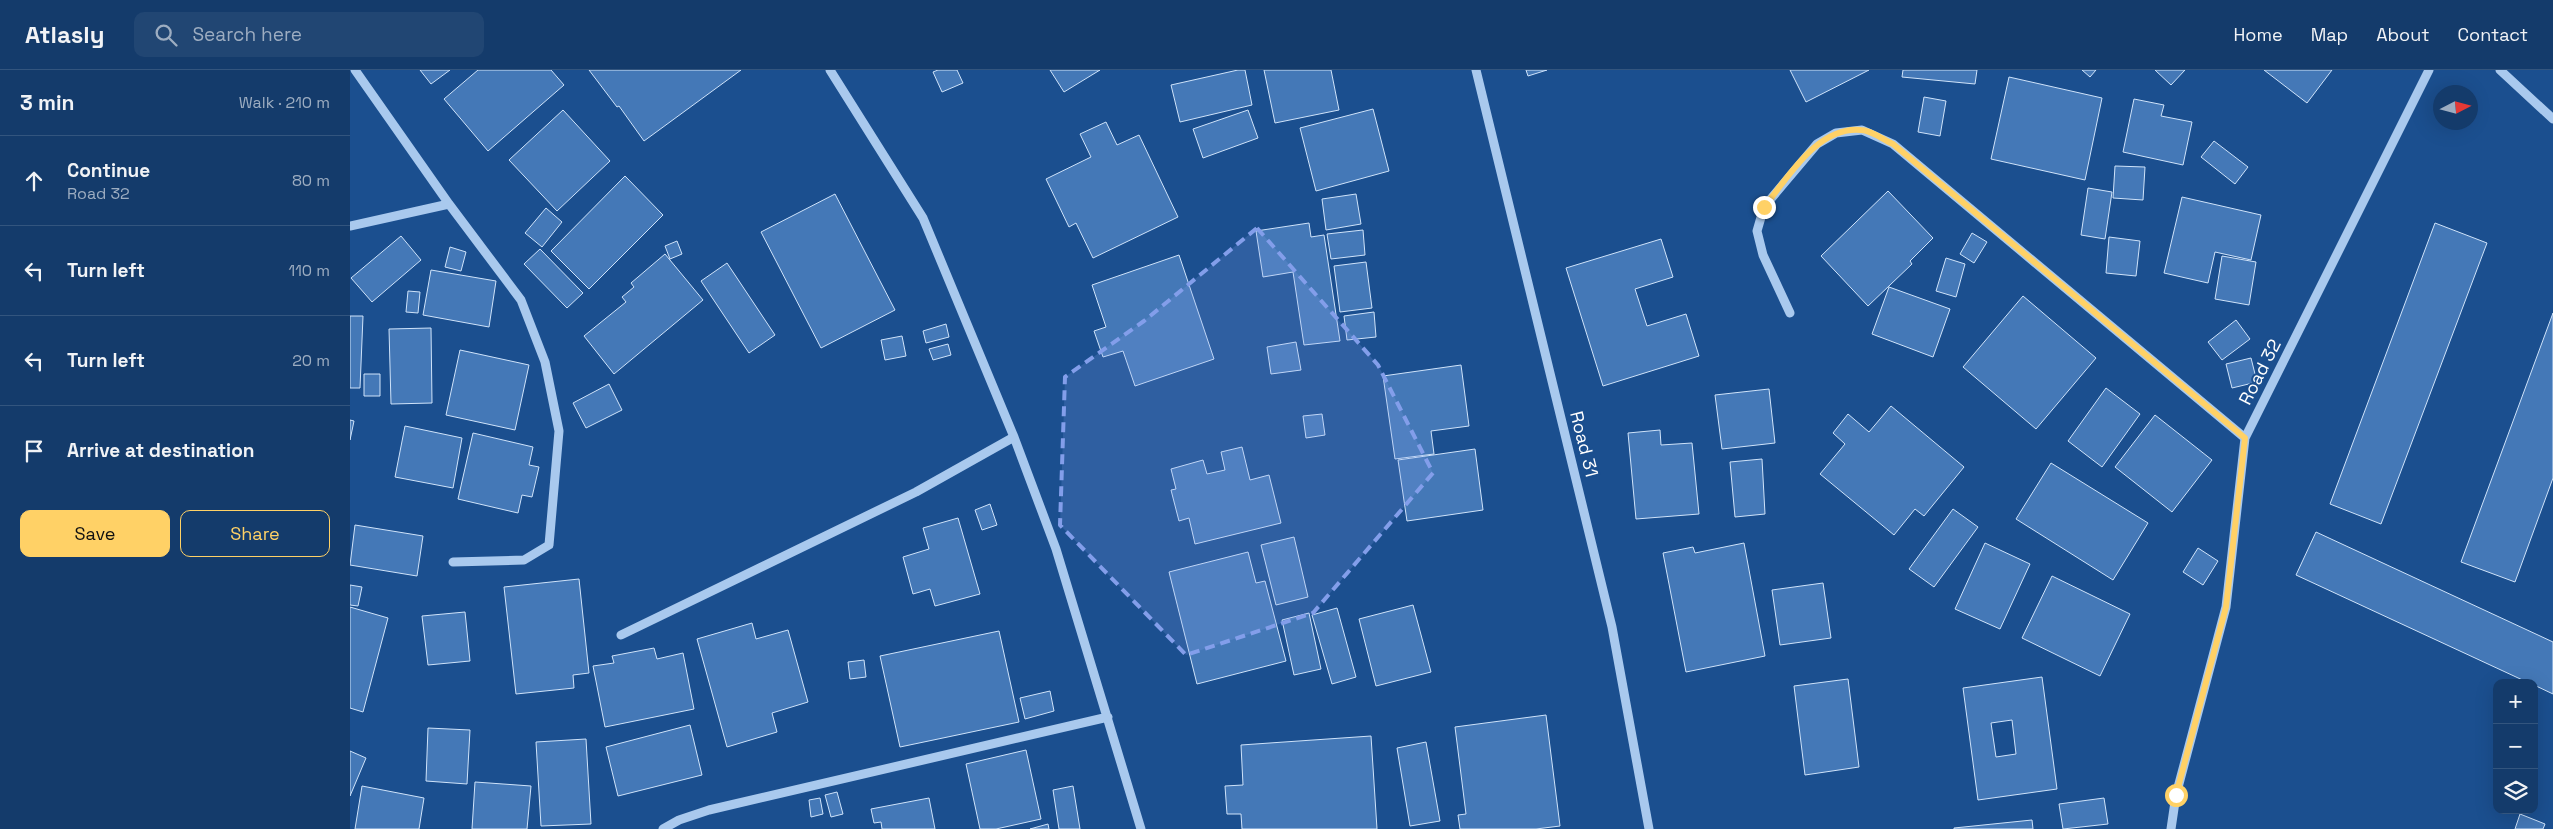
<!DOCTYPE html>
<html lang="en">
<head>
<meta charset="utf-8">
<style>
	body { margin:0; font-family:"Space Grotesk",sans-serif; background:#214673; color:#f1f3f6 }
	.controls { position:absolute; right:15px; bottom:15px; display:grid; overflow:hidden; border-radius:10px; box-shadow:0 5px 20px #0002 }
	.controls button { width:45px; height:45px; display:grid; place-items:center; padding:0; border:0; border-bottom:1px solid #33557e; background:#143b6b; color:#f1f3f6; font:25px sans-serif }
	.compass { position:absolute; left:2083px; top:15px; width:45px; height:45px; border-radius:50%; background:#143b6b; box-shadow:0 5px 20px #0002; rotate:84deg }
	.stop { position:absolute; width:15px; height:15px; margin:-11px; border:4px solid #ffd166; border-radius:50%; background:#fff }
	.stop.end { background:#ffd166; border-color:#fff; box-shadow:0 1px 5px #0008 }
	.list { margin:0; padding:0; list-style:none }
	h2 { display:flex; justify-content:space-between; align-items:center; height:65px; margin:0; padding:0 20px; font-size:21px }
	h2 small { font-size:16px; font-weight:400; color:#9dadc1 }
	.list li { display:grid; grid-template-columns:32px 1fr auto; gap:15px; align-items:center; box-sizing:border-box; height:90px; padding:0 20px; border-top:1px solid #33557e }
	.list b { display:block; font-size:19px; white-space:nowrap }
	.list p { margin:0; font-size:16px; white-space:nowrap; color:#9dadc1 }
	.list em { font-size:16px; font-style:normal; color:#9dadc1 }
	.actions { display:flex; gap:10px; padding:15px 20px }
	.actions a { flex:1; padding:11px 0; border:1px solid #ffd166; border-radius:10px; text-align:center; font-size:18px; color:#ffd166 }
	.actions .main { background:#ffd166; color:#111 }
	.icon { flex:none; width:28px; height:28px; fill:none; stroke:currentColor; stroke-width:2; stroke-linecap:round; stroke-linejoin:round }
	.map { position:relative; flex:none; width:2203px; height:759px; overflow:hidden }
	header { display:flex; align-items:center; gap:30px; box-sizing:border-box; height:70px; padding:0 25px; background:#143b6b; border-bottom:1px solid #33557e }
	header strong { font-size:24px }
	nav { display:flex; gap:28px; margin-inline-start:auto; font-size:18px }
	.search { width:350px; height:45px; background:#214673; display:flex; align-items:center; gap:12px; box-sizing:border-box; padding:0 18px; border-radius:10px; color:#9dadc1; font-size:19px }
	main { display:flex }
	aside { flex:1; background:#143b6b }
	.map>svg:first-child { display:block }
</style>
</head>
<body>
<header>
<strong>Atlasly</strong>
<div class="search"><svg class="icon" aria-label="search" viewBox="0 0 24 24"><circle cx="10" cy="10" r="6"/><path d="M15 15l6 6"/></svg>Search here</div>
<nav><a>Home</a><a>Map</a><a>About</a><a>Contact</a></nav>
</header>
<main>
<aside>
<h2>3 min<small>Walk · 210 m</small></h2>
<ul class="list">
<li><svg class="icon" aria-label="ahead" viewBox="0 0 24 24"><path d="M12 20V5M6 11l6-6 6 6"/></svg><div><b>Continue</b><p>Road 32</p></div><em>80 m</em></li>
<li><svg class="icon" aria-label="left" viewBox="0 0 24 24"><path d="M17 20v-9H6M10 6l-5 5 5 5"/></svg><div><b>Turn left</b></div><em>110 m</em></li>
<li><svg class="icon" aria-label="left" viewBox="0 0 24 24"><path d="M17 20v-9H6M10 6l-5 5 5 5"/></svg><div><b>Turn left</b></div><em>20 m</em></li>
<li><svg class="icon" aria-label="arrive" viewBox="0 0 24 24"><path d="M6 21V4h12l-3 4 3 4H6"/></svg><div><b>Arrive at destination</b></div></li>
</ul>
<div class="actions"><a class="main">Save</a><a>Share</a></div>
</aside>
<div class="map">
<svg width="2203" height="759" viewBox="0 0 2203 759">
	<rect width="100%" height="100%" fill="#1b4f8f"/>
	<!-- building -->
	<path fill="#4478b7" stroke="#cfe3fa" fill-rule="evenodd" d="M70,0H100L81,14Z
		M128,0H201L214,15L138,81L94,29Z
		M239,0H391L294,71L269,36L267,37Z
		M588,0H607L613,13L592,22L583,2Z
		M700,0H750L714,22Z
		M888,0H895L902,35L830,52L821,15Z
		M914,0H981L989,40L925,53Z
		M1176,0H1197L1178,6Z
		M1440,0H1519L1456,32Z
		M1553,0H1627L1625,14L1552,7Z
		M1732,0H1746L1740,7Z
		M1805,0H1835L1821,15Z
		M1914,0H1982L1957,33Z
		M1659,7L1752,28L1735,110L1641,89Z
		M1574,27L1596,31L1590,66L1568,62Z
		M1784,29L1814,35L1811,46L1842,52L1833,95L1773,82Z
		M1023,39L1039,101L966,121L950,58Z
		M213,40L260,91L207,141L159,90Z
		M898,40L908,68L853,88L843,59Z
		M756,52L767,75L789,65L828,147L743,188L726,153L719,157L696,109L741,87L730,64Z
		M1864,71L1898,97L1885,114L1851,87Z
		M1765,96L1795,97L1793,130L1763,128Z
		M275,106L313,145L239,219L201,181Z
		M1738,118L1762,122L1755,169L1731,165Z
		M1538,121L1583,168L1560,191L1562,194L1518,236L1471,186Z
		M485,124L545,240L471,278L411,162Z
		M1006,124L1011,154L976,160L972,129Z
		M1832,127L1911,145L1901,190L1865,182L1858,213L1814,203Z
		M196,138L212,152L192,177L175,163Z
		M959,153L961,167L974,165L990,271L954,275L943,202L913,207L906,161Z
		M2085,153L2137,173L2031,454L1980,434Z
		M1013,160L1015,185L981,189L977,164Z
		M1622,163L1637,172L1624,193L1610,184Z
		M51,166L71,190L22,232L1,208Z
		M1759,167L1790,171L1786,206L1756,203Z
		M1311,169L1323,207L1285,219L1297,256L1336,244L1349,286L1253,316L1216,198Z
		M327,171L332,184L320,189L315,176Z
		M100,177L116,182L111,201L95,197Z
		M190,179L233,223L217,238L174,194Z
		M315,184L353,230L264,304L234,266L276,232L272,227L284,217L281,213Z
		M829,185L864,289L785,316L773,281L753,287L744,261L756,257L742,215Z
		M1872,186L1906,192L1899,235L1865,229Z
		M1596,188L1615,194L1606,227L1586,221Z
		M1016,192L1022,238L990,242L984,196Z
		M377,193L425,265L399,283L351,211Z
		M81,200L146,211L139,257L73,245Z
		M1539,217L1600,239L1583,287L1522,264Z
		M58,221L70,222L68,243L56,242Z
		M1673,226L1746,288L1686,359L1613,297Z
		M1024,242L1026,267L997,270L994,246Z
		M2203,243V408L2165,512L2111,492Z
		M0,246H13L10,318H0Z
		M1886,250L1900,269L1872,290L1858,272Z
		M596,254L599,267L576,273L573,261Z
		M81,258L82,333L41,334L39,259Z
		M552,266L556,286L535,290L531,270Z
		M946,272L951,300L921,304L917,277Z
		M598,274L601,285L583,290L579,279Z
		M110,280L179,295L165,360L96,345Z
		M1901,288L1907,312L1882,318L1876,294Z
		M1111,295L1119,356L1081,361L1084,384L1045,389L1033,306Z
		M14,304H30V326H14Z
		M259,314L272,340L236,358L223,333Z
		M1756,318L1790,344L1752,397L1718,371Z
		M1419,319L1425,373L1372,379L1365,325Z
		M1541,336L1614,397L1574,446L1565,439L1544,465L1470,404L1495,374L1483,363L1498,344L1519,362Z
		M972,344L975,365L956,368L953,346Z
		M1805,345L1862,390L1822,442L1765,397Z
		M0,350L4,351L0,370Z
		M55,356L112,368L103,418L45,407Z
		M1310,360L1311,375L1342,373L1349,444L1286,449L1278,363Z
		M123,363L183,377L179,395L189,397L182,427L172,425L168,443L108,429Z
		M892,377L900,410L919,405L931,453L845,474L839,448L829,451L821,420L826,419L821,399L853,390L857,404L875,400L871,382Z
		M1125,379L1133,440L1057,451L1048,390Z
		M1412,389L1415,444L1385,447L1380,392Z
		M1701,393L1798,453L1763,510L1666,449Z
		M640,434L647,455L632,460L625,440Z
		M1603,439L1628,457L1584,517L1559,499Z
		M608,448L630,524L585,536L580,519L563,524L553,487L579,479L573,458Z
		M5,455L73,466L67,506L0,495Z
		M1966,462L2203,572V624L2184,615V613H2179L1946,505Z
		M944,467L958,527L926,535L911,475Z
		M1394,473L1415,586L1336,602L1313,483L1343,477L1345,483Z
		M1635,473L1680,494L1650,559L1605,539Z
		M1848,478L1868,491L1853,515L1833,502Z
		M898,482L906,513L915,511L936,591L847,614L819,502Z
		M1702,506L1780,544L1750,606L1672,568Z
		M229,509L239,603L223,605L224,618L166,624L154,517Z
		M1473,513L1481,568L1430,575L1422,520Z
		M0,515L12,517L8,536L0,535Z
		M1063,535L1081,602L1026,616L1009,549Z
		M0,537L38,548L13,642L0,638Z
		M987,538L1006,607L982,614L962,545Z
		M115,542L120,591L78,595L72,546Z
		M959,543L971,599L944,605L932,550Z
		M402,553L406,569L438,560L458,632L422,643L427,662L377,677L347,569Z
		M649,561L669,652L550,677L530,586Z
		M304,578L307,589L333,583L344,639L255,657L243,596L264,593L262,586Z
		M514,590L516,607L500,609L498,592Z
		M1692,607L1707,719L1628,730L1613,618ZM1662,650L1666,684L1646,687L1641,653Z
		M1498,609L1509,697L1455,705L1444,616Z
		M700,621L704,641L675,649L670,628Z
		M1196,645L1210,756L1186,759H1110L1108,745L1116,744L1105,657Z
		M340,655L352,705L268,726L256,677Z
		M78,658L120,660L117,714L76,711Z
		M1021,666L1027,759H892L891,744H877L875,716L893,715L891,675Z
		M236,669L241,754L191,756L186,672Z
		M1076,672L1090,751L1060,756L1047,678Z
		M676,680L691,749L646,759H630L616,694Z
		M0,681L16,688L0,726Z
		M125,712L181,716L177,759H122Z
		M12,716L74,728L69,759H5Z
		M723,716L730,759H709L703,720Z
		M487,722L493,744L481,747L475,725Z
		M470,728L473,744L461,747L459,730Z
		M579,728L585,759H532L531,752L524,753L521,739Z
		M1754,728L1758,754L1713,759L1709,734Z
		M2170,744L2195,754L2193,759H2165Z
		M1682,750L1683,759H1604V758Z
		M698,754L699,759H680Z"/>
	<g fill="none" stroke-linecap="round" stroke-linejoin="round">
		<!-- minor -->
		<path stroke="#a9c9ee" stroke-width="9" d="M5,0L99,134L171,230L195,292L209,361L199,475L174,490L103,492
			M480,0L573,148L664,367L706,479L791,759
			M1126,0L1262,557L1299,759
			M2150,0L2203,49
			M0,156L99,134
			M1440,243L1413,185L1407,161L1414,137L1467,74L1486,63L1512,60L1543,74L1895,368
			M271,565L566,422L664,367
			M313,759L329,750L359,740L758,647
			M1821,759L1826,725L1876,537L1895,368L2079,0"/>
	</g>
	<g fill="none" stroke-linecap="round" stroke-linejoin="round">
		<!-- route -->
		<path stroke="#ffd166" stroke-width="6" d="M1414,137C1438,108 1467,56 1511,60C1521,60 1534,70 1543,74L1895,368L1876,537L1826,725"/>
	</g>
	<!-- marked area -->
	<path fill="#839eea" fill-opacity="0.2" stroke="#839eea" stroke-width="4" stroke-dasharray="10 6" stroke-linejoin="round" d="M907,158L1028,295L1083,403L963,543L836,585L710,455L715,307L794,251Z"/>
	<g text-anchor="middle" stroke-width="4" stroke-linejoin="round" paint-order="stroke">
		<!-- street labels -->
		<g font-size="18" fill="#fff" stroke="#1b4f8f">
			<text transform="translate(1910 302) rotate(-63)" y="6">Road 32</text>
			<text transform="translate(1234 374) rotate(76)" y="6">Road 31</text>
		</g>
	</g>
</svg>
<div class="controls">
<button>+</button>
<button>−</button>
<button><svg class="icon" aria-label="layers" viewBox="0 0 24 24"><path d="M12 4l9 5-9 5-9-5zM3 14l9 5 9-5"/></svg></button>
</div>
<svg class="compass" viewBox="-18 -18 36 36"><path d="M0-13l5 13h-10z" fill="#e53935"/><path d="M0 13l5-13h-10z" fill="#9dadc1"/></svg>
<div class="stop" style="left:1826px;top:725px"></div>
<div class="stop end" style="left:1414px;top:137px"></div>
</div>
</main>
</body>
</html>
